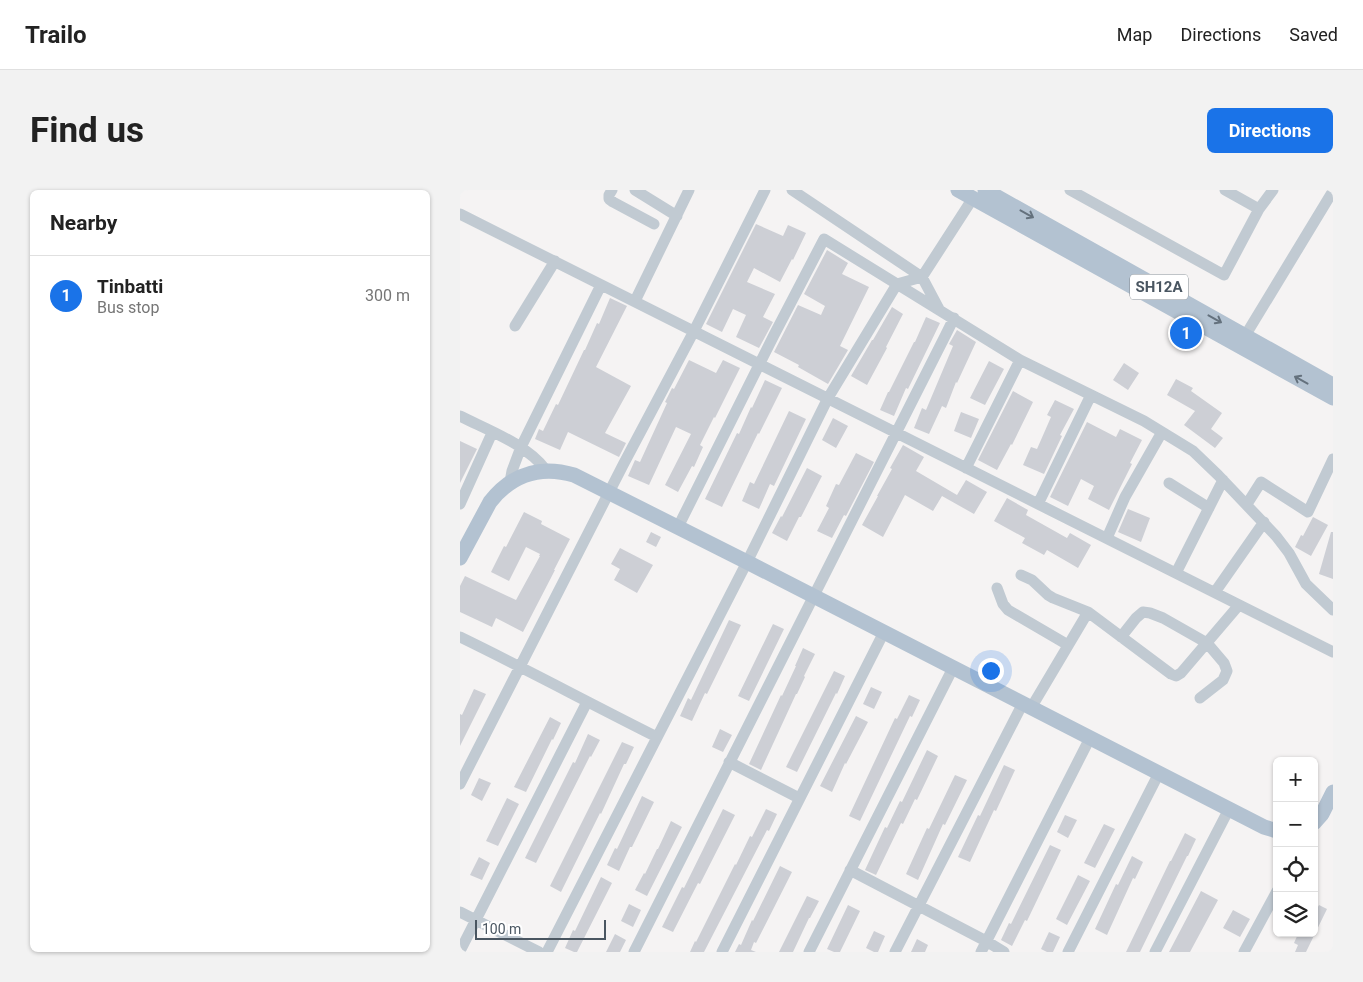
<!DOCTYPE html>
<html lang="en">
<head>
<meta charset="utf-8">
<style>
	body { margin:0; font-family:Roboto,sans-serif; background:#f2f2f2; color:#222 }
	.controls { position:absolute; right:15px; bottom:15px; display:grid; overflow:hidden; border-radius:8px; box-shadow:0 1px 4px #0004 }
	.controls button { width:45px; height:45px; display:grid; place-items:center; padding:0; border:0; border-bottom:1px solid #e0e0e0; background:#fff; color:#222; font:25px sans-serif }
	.scale { position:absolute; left:15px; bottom:12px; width:131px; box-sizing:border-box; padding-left:5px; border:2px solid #4a5661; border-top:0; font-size:14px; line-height:18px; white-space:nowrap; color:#4a5661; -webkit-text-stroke:4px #fff; paint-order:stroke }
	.you { position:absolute; left:530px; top:480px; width:18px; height:18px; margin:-12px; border:4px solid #fff; border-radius:50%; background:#1a73e8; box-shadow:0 0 0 8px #1a73e833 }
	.badge { display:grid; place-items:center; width:32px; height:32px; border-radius:50%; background:#1a73e8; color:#fff; font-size:16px; font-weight:700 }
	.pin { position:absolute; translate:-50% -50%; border:2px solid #fff; box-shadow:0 1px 5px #0006 }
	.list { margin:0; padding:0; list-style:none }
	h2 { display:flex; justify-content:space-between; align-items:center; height:65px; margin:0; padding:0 20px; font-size:21px }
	h2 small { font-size:16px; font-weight:400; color:#767676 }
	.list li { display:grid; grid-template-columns:32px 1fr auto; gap:15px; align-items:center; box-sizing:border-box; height:80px; padding:0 20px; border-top:1px solid #e0e0e0 }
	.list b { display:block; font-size:19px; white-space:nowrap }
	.list p { margin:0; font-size:16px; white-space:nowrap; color:#767676 }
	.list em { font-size:16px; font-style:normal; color:#767676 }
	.icon { flex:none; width:28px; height:28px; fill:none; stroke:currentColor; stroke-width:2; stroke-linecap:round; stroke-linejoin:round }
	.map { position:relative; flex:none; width:873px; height:762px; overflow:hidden; border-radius:8px }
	header { display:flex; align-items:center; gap:30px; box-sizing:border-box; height:70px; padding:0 25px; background:#fff; border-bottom:1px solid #e0e0e0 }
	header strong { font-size:24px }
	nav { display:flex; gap:28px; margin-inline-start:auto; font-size:18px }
	.intro { display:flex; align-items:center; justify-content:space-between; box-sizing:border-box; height:120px; padding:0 30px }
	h1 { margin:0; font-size:35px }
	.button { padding:12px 22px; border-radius:8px; background:#1a73e8; color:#fff; font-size:18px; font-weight:700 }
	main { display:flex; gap:30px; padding:0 30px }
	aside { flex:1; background:#fff; border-radius:8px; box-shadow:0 1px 4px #0004 }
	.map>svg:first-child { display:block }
</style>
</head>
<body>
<header>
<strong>Trailo</strong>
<nav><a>Map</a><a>Directions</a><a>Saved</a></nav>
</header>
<div class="intro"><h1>Find us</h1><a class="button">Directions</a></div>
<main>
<aside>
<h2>Nearby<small></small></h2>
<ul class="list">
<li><span class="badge">1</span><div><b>Tinbatti</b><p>Bus stop</p></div><em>300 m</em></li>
</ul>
</aside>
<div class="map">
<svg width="873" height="762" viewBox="0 0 873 762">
	<rect width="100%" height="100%" fill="#f5f3f3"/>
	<!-- building -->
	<path fill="#cdcfd5" d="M296,34L323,46L328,35L346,43L333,70L332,69L320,92L294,78L287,92L315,104L303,127L313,132L299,158L276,147L286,125L273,119L262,142L246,134Z
		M367,60L388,73L382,84L409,97L380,156L388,160L368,194L338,177L339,175L314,162L338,115L361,125L365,116L344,104Z
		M150,108L167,116L136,177L171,196L145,243L166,253L159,267L108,242L100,260L75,249L79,239L83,241L96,214L98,215L124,160H125L137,133L139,134Z
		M432,117L443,124L426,157L427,158L407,195L391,186L412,150H413Z
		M466,127L480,133L448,199L446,198L434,226L420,220L428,202H429L454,152H455Z
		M497,140L516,152L497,193L496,192L486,218L482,216L469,244L454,238L462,218L466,220L493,156L489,154Z
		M229,170L256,183L263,170L280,178L255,228L254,227L240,255L243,257L234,277L232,276L218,302L205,295L231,244L216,237L189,295L168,286L175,270L180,272L207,213L205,212L212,198L214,199Z
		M529,171L544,179L525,215L510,208Z
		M664,173L679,183L668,200L653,190Z
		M716,189L733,198L731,201L762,223L751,239L763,248L755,258L724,235L735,221L707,205Z
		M305,190L322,198L299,244L298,243L262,317L245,309L277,243L279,244L291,217L292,218Z
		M553,201L573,212L552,255L551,254L537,280L518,270Z
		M595,210L614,219L600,245L602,246L584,284L563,275L571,257L577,259L591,227L587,225Z
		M329,221L346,229L314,296L310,294L299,319L282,311L290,292L294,294Z
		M501,222L519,229L511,248L494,241Z
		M373,228L388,236L376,258L362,250Z
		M627,232L656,247L660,239L682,250L670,273L672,274L649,320L628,309L634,296L621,289L608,316L590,307Z
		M0,251L17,259L0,293Z
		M443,255L464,267L456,281L497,305L506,290L527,302L514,324L482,306L473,321L445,305L423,347L402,335L418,306H417L432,279L430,278Z
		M396,263L414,272L386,326L384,325L372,348L357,341L369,318L366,316L376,294L379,295Z
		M347,278L362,286L341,327H339L327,351L312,343L321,326L322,327Z
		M547,308L568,320L566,325L607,348L610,343L631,355L618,378L587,360L584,365L562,353L565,348L534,331Z
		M668,319L690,328L681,352L658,342Z
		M64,322L82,331L81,334L110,349L94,380H95L63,442L36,428L32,437L0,422V396L5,386L56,410L80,366H79L80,364L66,357L49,391L31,382L44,356L46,357Z
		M853,327L868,335L851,366L835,357L841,345L843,346Z
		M191,342L201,347L196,357L186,352Z
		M871,342H873V389L859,384Z
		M160,358L193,375L177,403L154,390L160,379L151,374Z
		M269,430L281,435L247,504L245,503L232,531L220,526L228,508L231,510Z
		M313,434L324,439L289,511L278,506Z
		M343,458L355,464L344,486L345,487L337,504H336L301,580L289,574L321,505L322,506L336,476H335Z
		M374,481L385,486L377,504L376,503L337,582L326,577Z
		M411,497L422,502L414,519L403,514Z
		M14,499L26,504L0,556V524L2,525Z
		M449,505L460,510L452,527L450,526L400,631L389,626L435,528L437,529Z
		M396,526L408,532L386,574L385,573L372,602L360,596Z
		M90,527L101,533L93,550L92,549L66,602L54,597Z
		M260,539L272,545L263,562L252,557Z
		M128,544L140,550L131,567L130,566L76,673L65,668L113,572L115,573Z
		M162,552L174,557L166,574H164L141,624L140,623L101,702L90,696Z
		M467,560L478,566L457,610L455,609L443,634L441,633L416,685L405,680L425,637L427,638L440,611L442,612Z
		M544,575L555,580L536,621L534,620L510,672L498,667L518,625L520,626Z
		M495,585L507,590L485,635L483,634L458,690L446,684L467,638L469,639Z
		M19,588L31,593L22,611L11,605Z
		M182,606L194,612L172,657H170L159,681L147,675L155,658L157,659Z
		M47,608L59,614L38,656L26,651Z
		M263,619L275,625L240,694L238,693L213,742L202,737L222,697L224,698Z
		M306,619L317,624L309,641L307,640L244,762H230L235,751L236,752L275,674L276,675L290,646L292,647Z
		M605,625L617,630L608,648L597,642Z
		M211,631L222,637L187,706L175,700L184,683L185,684L197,659H198Z
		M644,634L655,639L635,678L624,673Z
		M725,643L736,649L728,666H727L680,762H666L710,671H711Z
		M590,655L601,660L567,731L565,730L552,756L541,750L549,733L551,734Z
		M672,666L683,672L675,689L673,688L647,745L635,739L656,694L658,695Z
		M19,667L30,673L22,690L10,685Z
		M320,676L332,682L296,753L294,752L291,760L296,762H275L279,754L281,755L292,730L293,731Z
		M618,685L630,691L607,735L596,729Z
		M141,687L152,693L117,762H114L105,758L113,740L115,741L127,716Z
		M741,701L758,710L730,762H709Z
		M347,706L359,711L350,728H349L333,762H319Z
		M169,714L181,720L173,737L161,731Z
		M388,715L400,721L380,762H374L367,759Z
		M859,715L867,719L846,762H835L838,755L834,753L838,744L843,746L844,743H854V724Z
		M773,720L790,729L780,747L763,738Z
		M414,741L425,746L418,762H414L406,758Z
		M589,742L600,747L593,762H587L581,759Z
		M155,744L166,750L160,762H146Z
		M457,749L468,755L465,762H451Z"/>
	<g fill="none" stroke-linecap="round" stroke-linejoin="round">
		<!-- minor -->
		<path stroke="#c1cad2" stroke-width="11" d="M152,0L149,5V9L153,12L194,34
			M175,0L217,26
			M332,0L462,87L479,119
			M610,0L764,85L799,19L813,0
			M765,0L799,19
			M0,24L873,462
			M175,111L229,0
			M55,136L95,71
			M785,146L873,1
			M0,226C30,241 66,254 86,280
			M506,278L560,170
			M50,292L52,281L61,257L141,95
			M709,293L749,318
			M0,314L32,243
			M578,314L631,205
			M787,314L801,292L848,322L873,269
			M218,337L314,145L364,49L560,170L684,231L733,261L758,285L816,346L829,363L846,394L873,420
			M647,348L665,307L702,242
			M716,383L763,290
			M561,385L572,390L588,405L593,408L628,422L711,484L716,486L721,483L779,415
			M537,398L543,414L548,420L608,455
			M755,402L804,332
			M0,447C66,479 131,514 197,547
			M661,447L676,428L683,422L690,423L703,428L747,453L764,473L767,481L763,490L740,508
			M571,518L628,422
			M269,572L339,608
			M0,594L163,275L234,141L305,0
			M390,680L526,751L544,762
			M0,722L79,762
			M0,761L127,512
			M87,762L287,372L368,208L437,94L462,87L513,8
			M174,762C280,550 389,340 494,128
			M262,762L424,442
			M349,762L493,478
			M435,762L563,513
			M521,762L630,548
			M608,762L699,583
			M695,762L769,619
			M784,762L817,701"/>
		<!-- major -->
		<path stroke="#b3c2d1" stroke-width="15" d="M498,0L873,208
			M525,0L873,195
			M0,368L30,312C52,284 80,275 114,285L287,372L804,637L817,641
			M854,633L862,624L873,602"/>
	</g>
	<!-- one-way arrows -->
	<defs><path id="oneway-shaft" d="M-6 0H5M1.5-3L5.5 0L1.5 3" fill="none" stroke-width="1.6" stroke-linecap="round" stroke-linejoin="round" transform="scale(1.25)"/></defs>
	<g stroke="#64717d">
		<use href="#oneway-shaft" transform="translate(567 24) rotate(29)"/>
		<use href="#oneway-shaft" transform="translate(755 129) rotate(29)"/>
		<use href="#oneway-shaft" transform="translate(841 190) rotate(-151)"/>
	</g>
	<g text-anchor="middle" stroke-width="5" stroke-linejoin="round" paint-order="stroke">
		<!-- shield labels -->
		<rect fill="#fff" stroke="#808990" stroke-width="1" x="670" y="84.5" width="58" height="25" rx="4"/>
		<g font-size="15" font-weight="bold" fill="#4a5661">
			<text x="699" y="102">SH12A</text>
		</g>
	</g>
</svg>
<div class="controls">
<button>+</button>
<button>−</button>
<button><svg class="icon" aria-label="locate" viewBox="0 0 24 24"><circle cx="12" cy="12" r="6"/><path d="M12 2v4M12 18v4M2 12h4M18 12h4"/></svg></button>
<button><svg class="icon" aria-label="layers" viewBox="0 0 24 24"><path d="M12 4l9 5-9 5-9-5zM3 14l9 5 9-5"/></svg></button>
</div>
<div class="scale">100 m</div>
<div class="you"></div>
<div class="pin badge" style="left:726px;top:143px">1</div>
</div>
</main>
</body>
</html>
